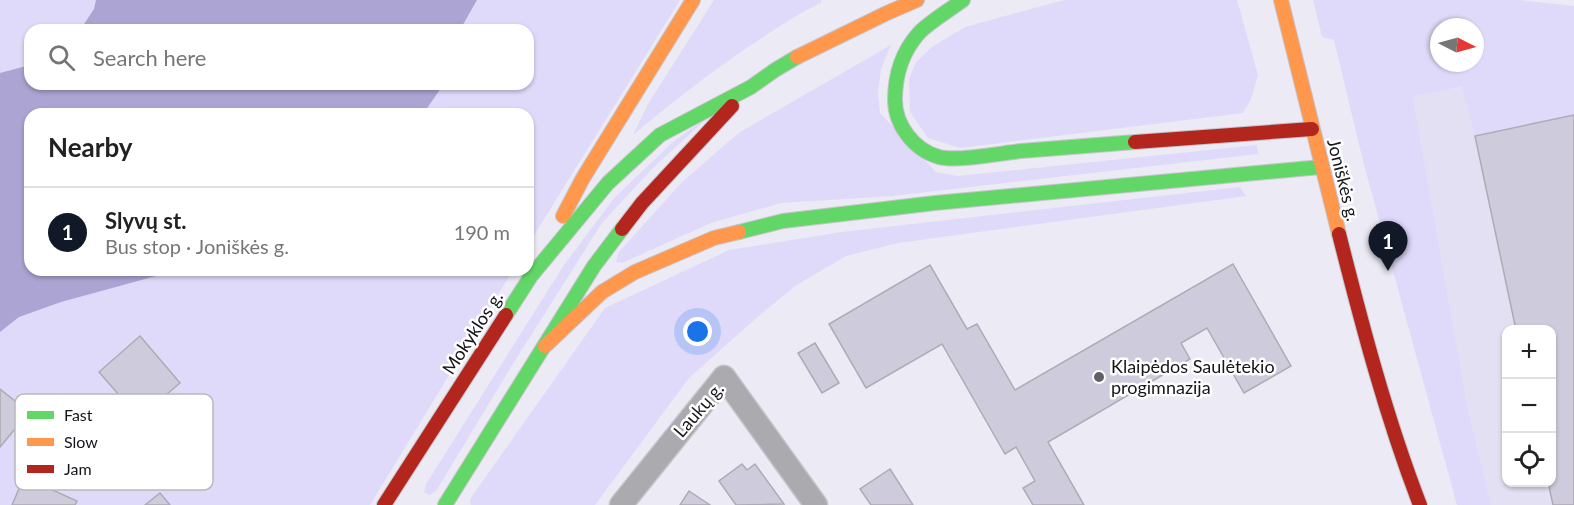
<!DOCTYPE html>
<html lang="en">
<head>
<meta charset="utf-8">
<style>
	body { margin:0; font-family:Lato,sans-serif; background:#f6f6f6; color:#222 }
	.controls { position:absolute; right:18px; bottom:18px; display:grid; overflow:hidden; border-radius:12px; box-shadow:0 2px 4px #0004 }
	.controls button { width:54px; height:54px; display:grid; place-items:center; padding:0; border:0; border-bottom:2px solid #e0e0e0; background:#fff; color:#222; font:30px sans-serif }
	.compass { position:absolute; left:1430px; top:18px; width:54px; height:54px; border-radius:50%; background:#fff; box-shadow:0 2px 4px #0004; rotate:96deg }
	.you { position:absolute; left:698px; top:332px; width:21px; height:21px; margin:-15px; border:4px solid #fff; border-radius:50%; background:#1a73e8; box-shadow:0 0 0 9px #1a73e833 }
	.badge { display:grid; place-items:center; width:39px; height:39px; border-radius:50%; background:#111827; color:#fff; font-size:20px; font-weight:700 }
	.pin { position:absolute; translate:-50% -50px; filter:drop-shadow(0 2px 3px #0008) }
	.pin::after { content:''; position:absolute; top:32px; width:21px; height:18px; background:inherit; clip-path:polygon(0 0,100% 0,50% 100%) }
	.list { margin:0; padding:0; list-style:none }
	h2 { display:flex; justify-content:space-between; align-items:center; height:78px; margin:0; padding:0 24px; font-size:26px }
	h2 small { font-size:20px; font-weight:400; color:#767676 }
	.list li { display:grid; grid-template-columns:39px 1fr auto; gap:18px; align-items:center; box-sizing:border-box; height:90px; padding:0 24px; border-top:2px solid #e0e0e0 }
	.list b { display:block; font-size:22px; white-space:nowrap }
	.list p { margin:0; font-size:20px; white-space:nowrap; color:#767676 }
	.list em { font-size:20px; font-style:normal; color:#767676 }
	.icon { flex:none; width:33px; height:33px; fill:none; stroke:currentColor; stroke-width:2; stroke-linecap:round; stroke-linejoin:round }
	.map { position:relative; flex:none; width:1574px; height:505px; overflow:hidden }
	.search { position:absolute; background:#fff; box-shadow:0 2px 4px #0004; left:24px; top:24px; width:510px; height:66px; display:flex; align-items:center; gap:15px; box-sizing:border-box; padding:0 21px; border-radius:18px; color:#767676; font-size:22px }
	.panel { position:absolute; background:#fff; box-shadow:0 2px 4px #0004; left:24px; top:108px; width:510px; height:168px; border-radius:18px }
	.map>svg:first-child { display:block }
</style>
</head>
<body>
<div class="map">
<svg width="1574" height="505" viewBox="0 0 1574 505">
	<rect width="100%" height="100%" fill="#eceaf4"/>
	<!-- built -->
	<path fill="#e3e0f3" fill-rule="evenodd" d="M1463,87L1475,136L1574,115V505H1491L1467,404L1413,97ZM1506,330H1552V482H1506Z"/>
	<!-- green -->
	<path fill="#dfdafa" fill-rule="evenodd" d="M0,0H680L528,245V114H30V270H513L370,505H0ZM30,30H528V84H30Z
		M714,0H821V3C801,12 783,24 765,36C718,66 676,99 633,135L648,104Z
		M1064,0H1237L1258,75L1251,99L1243,113L960,148L928,138L910,112L909,79L916,62L932,47L965,27Z
		M1313,0H1519L1574,6V115L1475,136L1462,87L1413,97L1467,404L1491,505H1457L1363,161L1334,40L1322,37ZM1439,27H1475V63H1439Z
		M891,45L881,69L878,93L880,113L936,172L957,176L1257,145L1258,154L892,196L781,203L711,223L622,263L616,262L619,252L682,182L740,132Z
		M715,111L653,168L602,223L511,367L436,491L430,495L424,492L426,484L564,265L615,197L673,142Z
		M1240,187L1246,196L898,243L846,256L795,286L754,320L689,378L595,505H471L470,499L605,308L729,250L842,232Z"/>
	<!-- water -->
	<path fill="#aca4d2" d="M96,0H477L460,30H80L94,9Z
		M30,65V84H441L439,91L423,114H30V270H178L61,302L19,317L0,332V73Z"/>
	<!-- building -->
	<path fill="#cecbdc" stroke="#adabb3" stroke-width="1.5" d="M1574,115V505H1553L1548,482H1552V330H1516L1475,136Z
		M1233,264L1291,366L1244,393L1207,328L1181,343L1190,359L1048,442L1084,505H1033L1023,488L1035,481L1016,447L1005,454L942,344L866,388L829,324L930,265L967,329L977,324L1015,390Z
		M140,336L180,383L139,418L99,372Z
		M815,343L839,383L822,393L798,353Z
		M0,389L29,412L0,447Z
		M742,464L747,470L755,464L784,504L736,505L719,481Z
		M890,469L913,505H871L860,489Z
		M24,477L77,501L75,505H12Z
		M689,491L710,505H680Z
		M160,493L170,505H145Z"/>
	<g fill="none" stroke-linecap="round" stroke-linejoin="round">
		<defs>
			<path id="street" d="M621,505L724,377L816,505"/>
			<path id="fast" d="M963,0C951,9 928,23 919,33C902,52 895,74 895,100C895,125 914,150 939,157C957,162 1001,153 1021,151C1059,148 1097,145 1135,142
				M739,232L783,221L935,203L1321,167
				M506,315L531,276L608,183L660,135L751,87L775,70L797,57
				M445,505L594,266L622,229"/>
			<path id="slow" d="M1281,0L1339,234
				M797,57L887,13L917,0
				M563,216L583,178L693,0
				M545,346L602,292L635,272L714,238L739,232"/>
			<path id="jam" d="M1135,142L1312,129
				M622,229L642,203L732,106
				M1339,234C1362,325 1386,417 1420,505
				M384,505L506,315"/>
		</defs>
		<!-- street casing -->
		<use href="#street" stroke="#c6c4cc" stroke-width="25"/>
		<!-- fast casing -->
		<use href="#fast" stroke="#c6c4cc" stroke-width="16"/>
		<!-- slow casing -->
		<use href="#slow" stroke="#c6c4cc" stroke-width="16"/>
		<!-- jam casing -->
		<use href="#jam" stroke="#c6c4cc" stroke-width="16"/>
		<!-- street -->
		<use href="#street" stroke="#ababaf" stroke-width="22"/>
		<!-- fast -->
		<use href="#fast" stroke="#63d668" stroke-width="14"/>
		<!-- slow -->
		<use href="#slow" stroke="#ff974d" stroke-width="14"/>
		<!-- jam -->
		<use href="#jam" stroke="#b3261e" stroke-width="14"/>
	</g>
	<!-- markers -->
	<circle fill="#616068" stroke="#fff" stroke-width="2" cx="1099" cy="377" r="6"/>
	<g text-anchor="middle" stroke-width="5" stroke-linejoin="round" paint-order="stroke">
		<!-- street labels -->
		<g font-size="18" fill="#16151c" stroke="#fff">
			<text transform="translate(1343 180) rotate(76)" y="6">Joniškės g.</text>
			<text transform="translate(473 333) rotate(-57)" y="6">Mokyklos g.</text>
			<text transform="translate(699 410) rotate(-49)" y="6">Laukų g.</text>
		</g>
		<!-- poi labels -->
		<g font-size="18" fill="#16151c" stroke="#fff" text-anchor="start">
			<text x="1111" y="373">Klaipėdos Saulėtekio<tspan x="1111" dy="21">progimnazija</tspan></text>
		</g>
	</g>
	<!-- legend -->
	<rect x="15" y="394" width="198" height="96" rx="9" fill="#fff" stroke="#b9b9bb" stroke-width="1.5"/>
	<rect x="27" y="411" width="27" height="8" fill="#63d668"/>
	<rect x="27" y="438" width="27" height="8" fill="#ff974d"/>
	<rect x="27" y="465" width="27" height="8" fill="#b3261e"/>
	<g font-size="16" fill="#16151c">
		<text x="64" y="421">Fast</text>
		<text x="64" y="448">Slow</text>
		<text x="64" y="475">Jam</text>
	</g>
</svg>
<div class="controls">
<button>+</button>
<button>−</button>
<button><svg class="icon" aria-label="locate" viewBox="0 0 24 24"><circle cx="12" cy="12" r="6"/><path d="M12 2v4M12 18v4M2 12h4M18 12h4"/></svg></button>
</div>
<svg class="compass" viewBox="-18 -18 36 36"><path d="M0-13l5 13h-10z" fill="#e53935"/><path d="M0 13l5-13h-10z" fill="#767676"/></svg>
<div class="you"></div>
<div class="pin badge" style="left:1388px;top:271px">1</div>
<div class="search"><svg class="icon" aria-label="search" viewBox="0 0 24 24"><circle cx="10" cy="10" r="6"/><path d="M15 15l6 6"/></svg>Search here</div>
<section class="panel">
<h2>Nearby<small></small></h2>
<ul class="list">
<li><span class="badge">1</span><div><b>Slyvų st.</b><p>Bus stop · Joniškės g.</p></div><em>190 m</em></li>
</ul>
</section>
</div>
</body>
</html>
